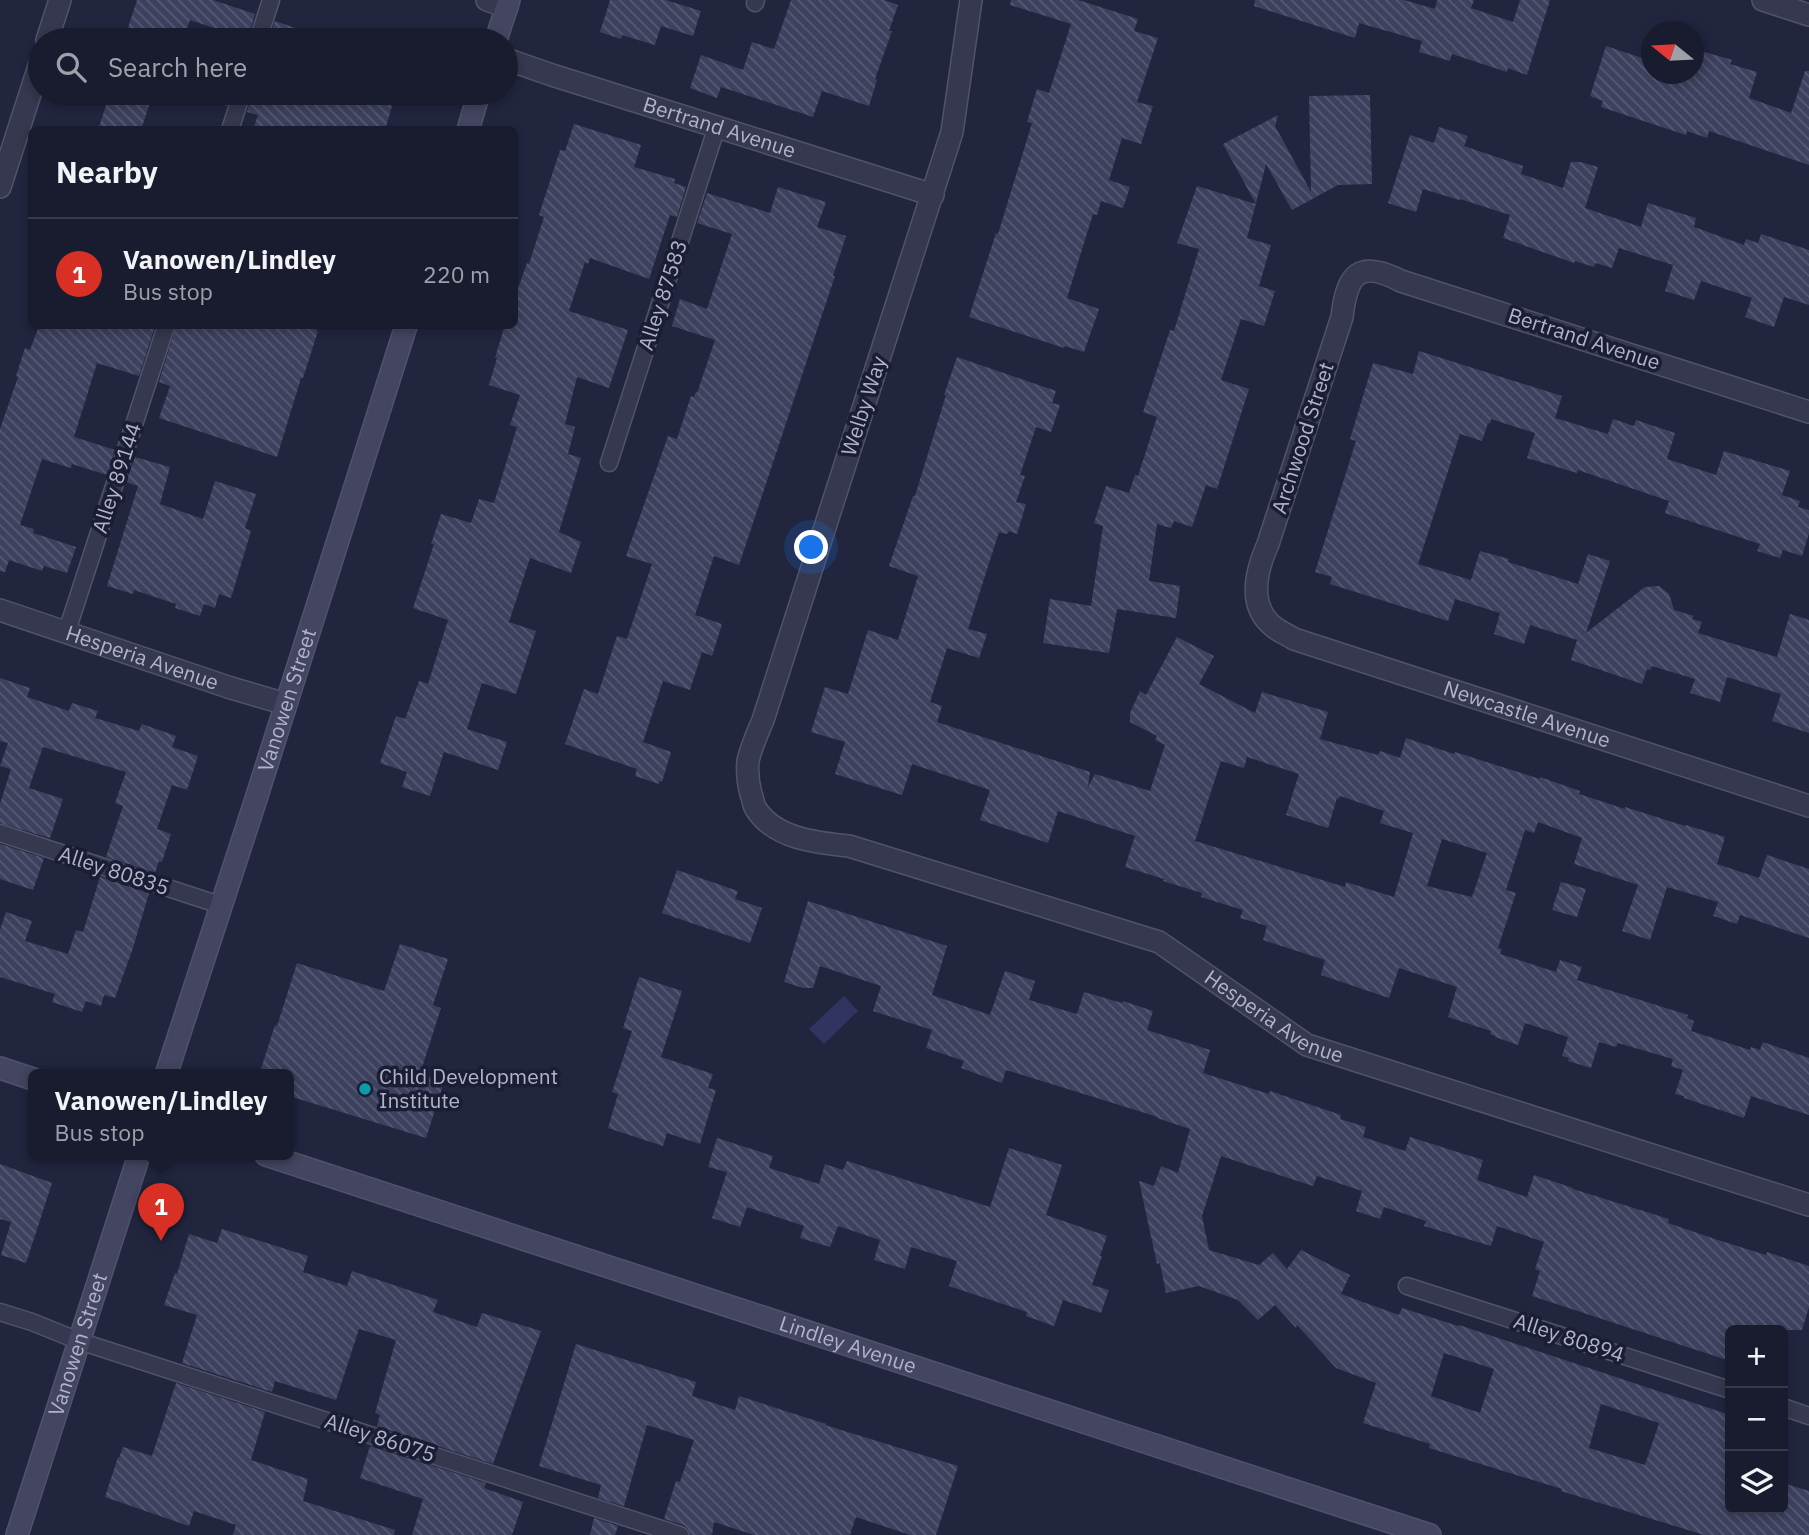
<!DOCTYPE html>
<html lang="en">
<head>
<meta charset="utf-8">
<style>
	body { margin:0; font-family:"IBM Plex Sans",sans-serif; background:#26293a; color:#f1f3f6 }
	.controls { position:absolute; right:21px; bottom:21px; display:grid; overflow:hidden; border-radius:10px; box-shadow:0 4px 10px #0003 }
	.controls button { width:63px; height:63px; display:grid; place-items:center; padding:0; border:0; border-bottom:2px solid #373a4a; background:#191c2e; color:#f1f3f6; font:35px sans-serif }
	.compass { position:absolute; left:1641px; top:21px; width:63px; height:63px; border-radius:50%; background:#191c2e; box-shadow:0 4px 10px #0003; rotate:288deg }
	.you { position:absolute; left:812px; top:548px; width:24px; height:24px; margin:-18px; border:5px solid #fff; border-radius:50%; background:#1a73e8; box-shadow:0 0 0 10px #1a73e833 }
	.badge { display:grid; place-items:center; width:46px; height:46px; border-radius:50%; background:#d93025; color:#fff; font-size:23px; font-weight:700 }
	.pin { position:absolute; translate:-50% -58px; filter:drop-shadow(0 2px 4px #0008) }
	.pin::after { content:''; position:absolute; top:37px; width:24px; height:21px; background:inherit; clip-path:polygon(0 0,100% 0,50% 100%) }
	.popup { position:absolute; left:28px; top:1069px; width:266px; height:91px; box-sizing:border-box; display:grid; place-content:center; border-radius:10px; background:#191c2e; filter:drop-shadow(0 2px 5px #0005); font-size:23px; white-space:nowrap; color:#9fa1aa }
	.popup b { font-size:26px; color:#f1f3f6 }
	.popup::after { content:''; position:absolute; left:50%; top:100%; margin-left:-14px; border:14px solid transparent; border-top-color:#191c2e }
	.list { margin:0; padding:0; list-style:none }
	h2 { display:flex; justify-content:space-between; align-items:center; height:91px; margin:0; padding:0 28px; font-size:30px }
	h2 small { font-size:23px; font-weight:400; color:#9fa1aa }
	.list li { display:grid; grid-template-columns:46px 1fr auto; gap:21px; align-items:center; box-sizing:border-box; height:112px; padding:0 28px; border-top:2px solid #373a4a }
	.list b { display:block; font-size:26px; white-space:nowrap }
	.list p { margin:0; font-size:23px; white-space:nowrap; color:#9fa1aa }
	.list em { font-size:23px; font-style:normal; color:#9fa1aa }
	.icon { flex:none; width:38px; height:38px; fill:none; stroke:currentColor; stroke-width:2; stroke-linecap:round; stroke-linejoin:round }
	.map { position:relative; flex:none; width:1809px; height:1535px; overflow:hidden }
	.search { position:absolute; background:#191c2e; box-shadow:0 4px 10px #0003; left:28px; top:28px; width:490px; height:77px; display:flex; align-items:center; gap:18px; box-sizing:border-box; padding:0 24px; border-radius:38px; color:#9fa1aa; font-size:26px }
	.panel { position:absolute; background:#191c2e; box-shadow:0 4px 10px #0003; left:28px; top:126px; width:490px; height:203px; border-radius:10px }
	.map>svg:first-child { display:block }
</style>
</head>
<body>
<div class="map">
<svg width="1809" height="1535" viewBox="0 0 1809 1535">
	<defs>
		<pattern id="building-back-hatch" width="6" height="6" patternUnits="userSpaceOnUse" patternTransform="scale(1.75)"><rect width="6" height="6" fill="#3d415e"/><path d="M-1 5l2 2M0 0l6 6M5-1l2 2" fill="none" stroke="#575a74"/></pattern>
	</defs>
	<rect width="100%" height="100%" fill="#21253e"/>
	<!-- water -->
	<path fill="#2f3460" d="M844,996L858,1011L824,1044L809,1029Z"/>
	<!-- building -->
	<path fill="url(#building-back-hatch)" fill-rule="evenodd" d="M137,0H213L255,14L248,39L190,20L183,40H124Z
		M610,0H666L701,11L693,36L661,26L655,45L622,35L621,39L600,32Z
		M791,0H884L898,5L889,31H892L875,79L877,80L869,106L822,91L813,117L721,87L717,98L690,88L701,55L743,70L752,42L774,49Z
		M1011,0H1078L1138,19L1134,31L1158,38L1137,102L1153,106L1141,144L1122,138L1109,180L1130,187L1123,208L1101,201L1097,215L1093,214L1067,298L1099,309L1084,352L1065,346L1064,348L969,317L996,233L998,234L1032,123L1027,122L1037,89L1049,93L1071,24L1010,5Z
		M1255,0H1404L1435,9L1437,0H1474L1471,8L1513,22L1520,0H1550L1527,75L1508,68L1507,72L1452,54L1450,61L1419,52L1422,41L1359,23L1355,38L1254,6Z
		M275,21L319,36V40H269Z
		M1606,46L1651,61V74H1693V63L1698,50L1732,60L1730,64L1757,72L1749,98L1791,113L1805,71H1809V165L1709,131L1707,138L1687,131L1686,135L1601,107L1603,101L1590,96Z
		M110,93H153L141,130H98Z
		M204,93H231L227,106L203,99Z
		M252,93H373L393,99L390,105L392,106L385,130H253L258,115L247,112Z
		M1370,95L1372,184L1338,185L1292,210L1266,164L1247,238L1271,245L1259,286L1275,291L1264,326L1241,319L1221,380L1249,389L1217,489L1206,485L1192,527L1174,521L1171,528L1157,524L1149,581L1180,586L1176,618L1117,609L1109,653L1043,643L1050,599L1091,606L1103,526L1094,523L1106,486L1129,493L1135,475L1138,476L1157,417L1143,412L1170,330L1174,331L1199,249L1177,243L1197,186L1256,204L1223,144L1278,115L1275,126L1311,192L1309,96Z
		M574,124L641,145L634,167L675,179L674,183L686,187L677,217L670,215L649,279L590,258L588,264L585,262L569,311L628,330L609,388L577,377L565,424L575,427L568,454L581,458L559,532L581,542L571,573L530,558L509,622L536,631L516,694L482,683L467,729L507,742L498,770L444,752L430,796L402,787L407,772L380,763L396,716L405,719L419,681L428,684L448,620L413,608L434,544H431L441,514L471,523L479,499L494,503L517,427L510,425L520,395L489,385L497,358H495L504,328L506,326H514V300L527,263L529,264L544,217L539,215L560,150L565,151Z
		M1439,127L1468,136L1464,146L1523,166L1521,174L1563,188L1571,162H1580L1598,167L1585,208L1641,227L1648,203L1696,218L1694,227L1744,245L1746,239L1758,243L1761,234L1809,250V305L1784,297L1774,327L1745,317L1752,298L1701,281L1694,300L1665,291L1673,265L1619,248L1612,268L1596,263L1594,267L1575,261L1574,263L1503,238L1510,215L1460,199L1459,200L1423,189L1416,212L1388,203L1410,135L1434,143Z
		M778,187L826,202L817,227L846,236L833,276H835L825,306L739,565L714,556L695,615L722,624L712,656L702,652L690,690L663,681L643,742L671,752L662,782L659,781V784L635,776L637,769L565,744L584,689L598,694L617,636L627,639L652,564L626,556L668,436L677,439L691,396L694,397L696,392L697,393L715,340L672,326L680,299L707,309L732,234L697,223L707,193L770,213Z
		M39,326H155L139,376L97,363L74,437L115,450L107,475L72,464L71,468L42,459L20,525L34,529L33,533L76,547L67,573L44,566L42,571L9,560L5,572L0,571V429L18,377L16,376L25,348L30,350Z
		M176,326H318L316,330L318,331L303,378H301L277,457L159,418L170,386L159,382Z
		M1419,351L1562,396L1555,418L1608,434L1613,419L1634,426L1636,420L1675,433L1667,459L1716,475L1724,451L1790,471L1782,495L1800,501L1798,507L1809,510V533L1802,556L1783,550L1780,558L1757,551L1760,544L1665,513L1669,501L1578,470L1577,473L1527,458L1535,433L1491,419L1490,424L1488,423L1482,441L1460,434L1418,564L1471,580L1480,551L1509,559L1508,562L1578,584L1588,554L1610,561L1586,633L1645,587L1659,586L1669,594L1674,610L1694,616L1692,619L1702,622L1698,633L1777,657L1790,614L1809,620V733L1772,721L1781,694L1727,677L1720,702L1690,693L1695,679L1652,666L1650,670L1647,669L1642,684L1571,660L1577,640L1530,625L1524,644L1494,634L1500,613L1455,599L1448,621L1330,584L1332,577L1315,572L1356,441L1350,439L1373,363L1413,374Z
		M957,357L1056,391L1052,403L1060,405L1051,432L1036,427L1020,475L1025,476L1016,502L1026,504L1017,534L1009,531L1007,534L999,532L968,629L987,634L979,658L947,648L930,702L942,706L937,722L1090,772L1088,787L1095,774L1150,791L1165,745L1155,740L1157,736L1130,722V713L1140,691L1146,695L1177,637L1214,656L1199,684L1255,713L1262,692L1328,712L1320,739L1378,755L1380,751L1400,758L1406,738L1454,754L1455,752L1540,779V777L1580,791L1579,794L1625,809V807L1685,826L1686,825L1725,837L1717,864L1759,878L1767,855L1809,869V938L1740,915L1737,924L1713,916L1718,902L1667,887L1650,940L1622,931L1638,885L1574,864L1582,838L1538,822L1534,833L1525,830L1506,890L1516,893L1498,948L1502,949L1500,954L1556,972L1560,960L1582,967L1577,980L1688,1015L1687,1018L1694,1021L1691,1031L1750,1050L1751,1047L1760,1050L1763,1042L1809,1058V1115L1751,1096L1744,1118L1684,1098V1096L1675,1094L1683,1070L1671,1066L1673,1059L1618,1043L1616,1047L1599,1042L1591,1068L1568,1061L1569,1058L1562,1056L1568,1037L1525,1023L1518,1045L1495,1037V1036L1490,1034L1491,1031L1448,1017L1457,987L1399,968L1389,998L1321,975L1325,960L1263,940L1267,926L1240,918L1243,910L1201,897L1202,893L1163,881L1164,879L1125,867L1135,836L1058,811L1048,843L980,820L990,790L912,764L902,795L835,774L845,742L811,732L825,687L848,694L868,630L898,640L918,576L889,566L913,496H915L946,395H944ZM1247,757L1299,774L1286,815L1328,828L1337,798L1339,799L1340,796L1384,811L1380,823L1413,833L1394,897L1346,882L1345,887L1195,841L1221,761L1244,768ZM1442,839L1487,853L1472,897L1427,886Z
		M135,457L170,467L160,504L203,519L215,481L256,494L245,528L251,531L231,598L219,594L215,608L204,604L200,616L175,608L176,604L134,590L133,594L107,586L138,486L126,482Z
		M0,678L30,688L27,697L69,711L72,703L98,711L95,718L139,731L142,724L176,736L172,747L198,756L187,790L172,785L157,829L171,834L162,862L159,861L155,873L106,857L123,806L115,803L126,772L43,747L29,788L63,799L50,838L0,823V804L11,769L0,766L8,743L0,741Z
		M0,844L44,858L33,890L0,879Z
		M677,870L738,891L735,899L762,908L750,943L662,913Z
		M100,877L149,893L133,948L115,998L104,995L101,1006L86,1001L82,1012L52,1002L55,994L0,977V930L6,912L32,921L25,941L68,954L76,930L83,932Z
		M1561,882L1586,889L1577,917L1552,910Z
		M808,901L947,946L932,995L990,1015L1005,971L1035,981L1029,1000L1077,1014L1084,992L1122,1003L1123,1001L1153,1011L1147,1030L1210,1050L1203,1073L1269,1094L1270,1091L1341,1115L1340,1119L1366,1127L1363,1137L1405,1151L1410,1137L1483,1160L1477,1180L1527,1197L1534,1175L1573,1188V1189L1669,1219L1668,1223L1718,1240L1766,1255L1767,1252L1809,1266V1307L1802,1330H1730V1361L1532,1296L1540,1271L1535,1269L1544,1242L1497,1226L1491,1246L1424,1226L1426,1221L1384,1207L1380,1219L1356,1211L1362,1191L1317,1176L1313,1186L1221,1156L1202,1216L1209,1250L1259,1265L1273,1253L1287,1269L1301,1250L1350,1275L1341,1294L1399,1315L1402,1308L1458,1326L1459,1325L1730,1415V1509H1783V1483L1809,1491V1535H1704L1561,1491L1562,1489L1429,1448L1430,1444L1363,1423L1376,1383L1336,1368L1297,1325L1296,1328L1275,1305L1258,1320L1238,1300L1199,1286L1166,1293L1160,1263L1157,1264L1139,1181L1154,1186L1161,1166L1178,1173L1190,1129L1157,1118L1158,1117L1006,1070L1002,1083L961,1068L964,1061L926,1048L932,1030L873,1011L881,986L820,966L813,988H803L784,982ZM1444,1353L1494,1369L1480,1413L1431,1396ZM1601,1404L1659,1423L1645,1465L1589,1448Z
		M400,944L448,959L433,1005L441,1008L420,1074L444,1082L426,1138L289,1096V1075H259L275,1025L277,1026L297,963L384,991Z
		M639,977L682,991L661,1057L713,1074L708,1088L716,1090L700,1144L667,1133L663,1146L608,1128L618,1094L612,1092L632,1031L623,1028Z
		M717,1138L773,1156L769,1168L819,1184L825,1164L843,1170L847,1161L990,1207L1009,1148L1062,1165L1046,1215L1107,1236L1100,1256H1102L1092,1285L1109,1290L1101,1313L1063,1300L1054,1326L1026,1316L1027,1312L949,1286L957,1261L911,1247L905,1269L874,1260L880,1240L838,1226L830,1247L800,1238L804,1226L747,1207L740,1227L712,1218L727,1172L708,1167Z
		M0,1164L52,1183L26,1263L1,1255L11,1222L0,1219Z
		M222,1229L308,1256L303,1272L347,1286L352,1271L438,1300L433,1312L477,1327L482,1313L541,1331L493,1464L377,1426L380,1415L375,1413L396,1340L359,1329L336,1400L275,1381L272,1392L182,1363L197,1315L164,1305L175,1273L177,1274L189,1234L217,1243Z
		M576,1344L696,1382L692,1396L735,1410L739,1396L826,1424L825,1425L958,1466L936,1535H910L856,1517L850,1535H754L714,1522L712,1535H690L688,1529L684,1525L664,1519L676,1481L680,1482L694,1440L647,1425L624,1506L598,1498L601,1485L539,1466Z
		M176,1383L265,1412L251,1460L308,1479L303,1501L395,1530L394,1535H233L236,1525L194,1511L189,1526L105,1497L118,1457L119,1458L123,1447L152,1456Z
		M370,1446L486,1483L484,1488L523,1502L512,1535H412L423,1499L360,1478Z
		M594,1518L618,1526L615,1535H590Z"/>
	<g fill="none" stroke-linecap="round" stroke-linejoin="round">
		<defs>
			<path id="service" d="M755,3L756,0
				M258,40L271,0
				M230,130L242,93
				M609,463L717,126
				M67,631L166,326
				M0,833L220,905
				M1407,1286L1730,1390
				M0,1312L32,1322L79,1341L680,1535
				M1783,1407L1809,1416"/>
			<g id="minor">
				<path d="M487,0L507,7"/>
				<path id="s1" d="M971,0L952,132L763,720C757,734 751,747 748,761C747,772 748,783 751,794C753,798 753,805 756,809C775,839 818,843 849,846L1159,942L1307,1045L1809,1205"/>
				<path d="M1763,0L1809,15"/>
				<path d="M47,40L60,0"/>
				<path id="s2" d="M506,59L552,75L933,195"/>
				<path d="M0,187L40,63"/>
				<path id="s3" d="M1809,412L1401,281C1359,259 1347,274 1342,317L1268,544C1256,571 1247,606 1274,627C1280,632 1288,635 1294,639L1809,806"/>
				<path id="s4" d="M0,610L231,688L286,704"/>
			</g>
			<g id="secondary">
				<path d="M496,40L509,0"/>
				<path d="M468,130L479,93"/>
				<path d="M0,1068L33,1079"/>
				<path id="s5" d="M166,1075L255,802L406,326"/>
				<path id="s6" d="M266,1155L1430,1535"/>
				<path id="s7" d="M17,1535L139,1155"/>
			</g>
		</defs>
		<!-- service casing -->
		<use href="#service" stroke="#505369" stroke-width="19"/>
		<!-- minor casing -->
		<use href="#minor" stroke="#505369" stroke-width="24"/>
		<!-- secondary casing -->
		<use href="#secondary" stroke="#505369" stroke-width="24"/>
		<!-- service -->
		<use href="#service" stroke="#35384e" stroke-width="16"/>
		<!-- minor -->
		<use href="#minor" stroke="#35384e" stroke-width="21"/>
		<!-- secondary -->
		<use href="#secondary" stroke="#434561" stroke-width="21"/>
	</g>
	<!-- markers -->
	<circle fill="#0f9aa8" stroke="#1a1d33" stroke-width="2.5" cx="365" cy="1089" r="7"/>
	<g text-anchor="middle" stroke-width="7" stroke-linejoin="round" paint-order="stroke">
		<!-- street labels -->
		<g font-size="21" fill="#b1b3c9" stroke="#1a1d33">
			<text dy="7" stroke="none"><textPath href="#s2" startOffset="224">Bertrand Avenue</textPath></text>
			<text transform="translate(663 295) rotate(-72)" y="7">Alley 87583</text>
			<text transform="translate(1584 339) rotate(18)" y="7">Bertrand Avenue</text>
			<text transform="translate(864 406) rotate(-72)" y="7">Welby Way</text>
			<text transform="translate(1303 438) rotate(-72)" y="7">Archwood Street</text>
			<text transform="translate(117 478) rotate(-72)" y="7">Alley 89144</text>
			<text dy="7" stroke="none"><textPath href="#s4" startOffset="150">Hesperia Avenue</textPath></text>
			<text dy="7" stroke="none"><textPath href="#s5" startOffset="394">Vanowen Street</textPath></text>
			<text dy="7" stroke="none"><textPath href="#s3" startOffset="1118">Newcastle Avenue</textPath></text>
			<text transform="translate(114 871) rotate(18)" y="7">Alley 80835</text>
			<text dy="7" stroke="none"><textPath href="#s1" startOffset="1410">Hesperia Avenue</textPath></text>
			<text transform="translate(1569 1338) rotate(18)" y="7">Alley 80894</text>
			<text dy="7" stroke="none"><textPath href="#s7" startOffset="200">Vanowen Street</textPath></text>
			<text dy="7" stroke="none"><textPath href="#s6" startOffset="612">Lindley Avenue</textPath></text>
			<text transform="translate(380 1438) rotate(18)" y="7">Alley 86075</text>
		</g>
		<!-- poi labels -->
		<g font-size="21" fill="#b1b3c9" stroke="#1a1d33" text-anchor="start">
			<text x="379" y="1084">Child Development<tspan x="379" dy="24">Institute</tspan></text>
		</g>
	</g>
</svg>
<div class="controls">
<button>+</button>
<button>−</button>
<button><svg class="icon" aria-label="layers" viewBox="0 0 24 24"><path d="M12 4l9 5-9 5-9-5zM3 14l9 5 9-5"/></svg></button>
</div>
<svg class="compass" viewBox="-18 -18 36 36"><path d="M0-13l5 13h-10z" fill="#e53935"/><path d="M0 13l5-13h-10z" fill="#9fa1aa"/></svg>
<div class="you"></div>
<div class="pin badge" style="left:161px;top:1241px">1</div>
<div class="popup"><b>Vanowen/Lindley</b>Bus stop</div>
<div class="search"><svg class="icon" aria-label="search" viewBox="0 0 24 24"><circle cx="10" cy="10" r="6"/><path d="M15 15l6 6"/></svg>Search here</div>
<section class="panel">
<h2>Nearby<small></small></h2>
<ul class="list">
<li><span class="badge">1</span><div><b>Vanowen/Lindley</b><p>Bus stop</p></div><em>220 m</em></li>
</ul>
</section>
</div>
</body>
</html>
